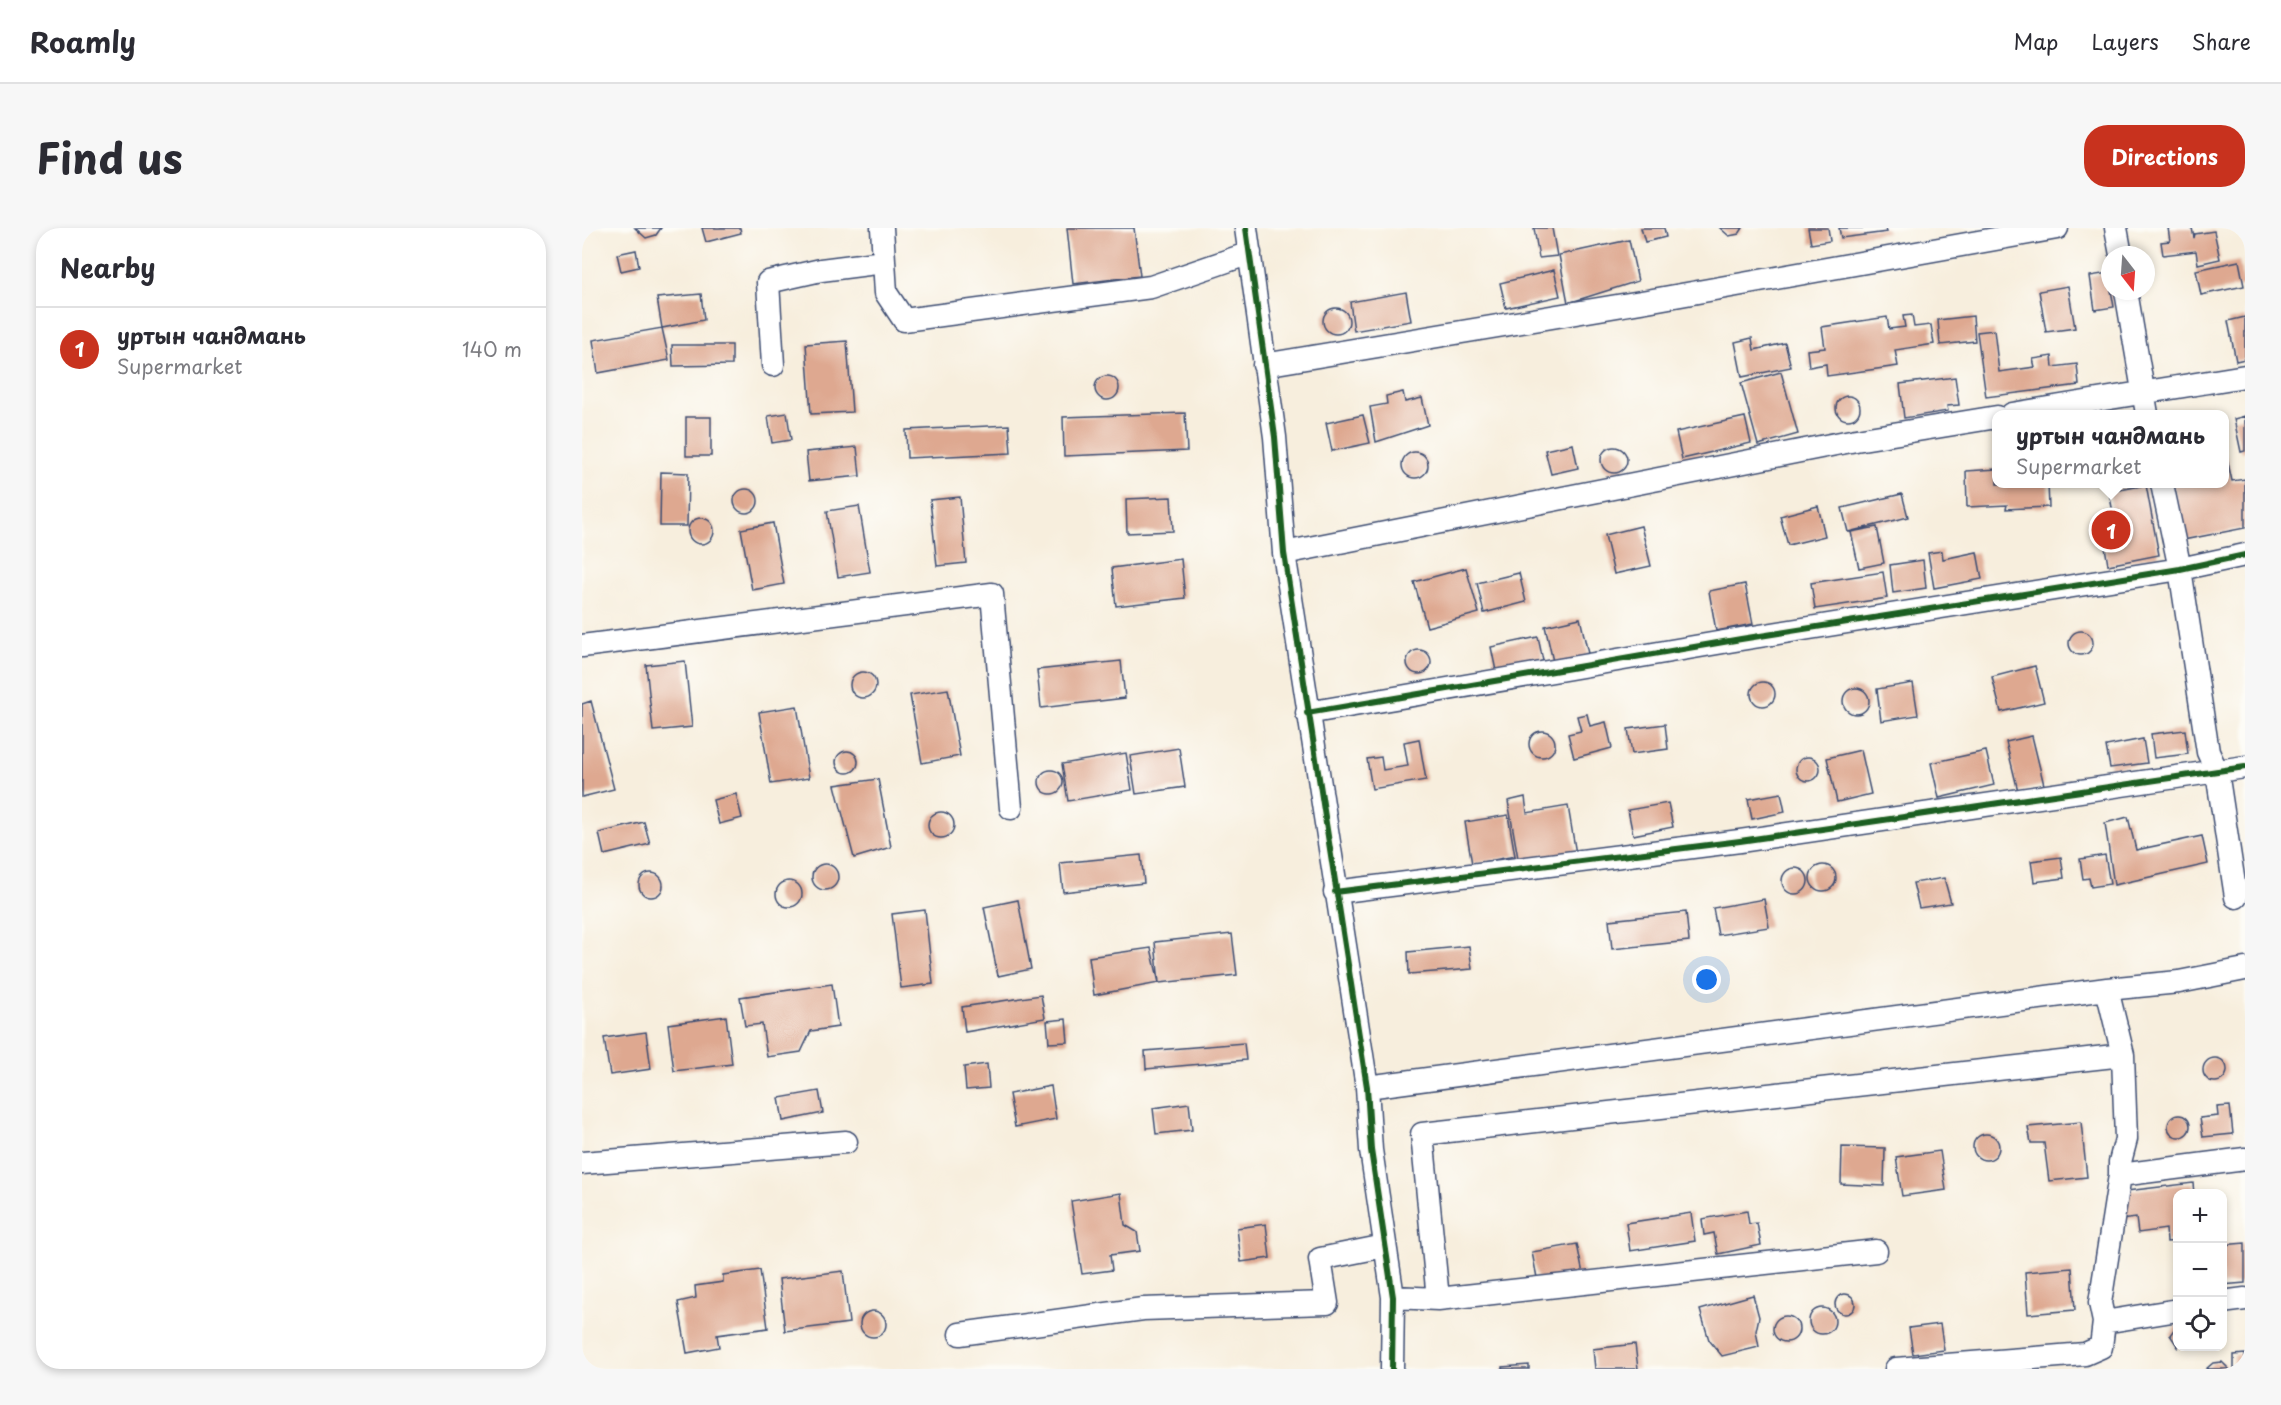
<!DOCTYPE html>
<html lang="en">
<head>
<meta charset="utf-8">
<style>
	body { margin:0; font-family:"Playpen Sans",sans-serif; background:#f7f7f7; color:#2b2b33 }
	.controls { position:absolute; right:18px; bottom:18px; display:grid; overflow:hidden; border-radius:12px; box-shadow:0 3px 9px #0003 }
	.controls button { width:54px; height:54px; display:grid; place-items:center; padding:0; border:0; border-bottom:2px solid #e1e1e2; background:#fff; color:#2b2b33; font:30px sans-serif }
	.compass { position:absolute; left:1519px; top:18px; width:54px; height:54px; border-radius:50%; background:#fff; box-shadow:0 3px 9px #0003; rotate:163deg }
	.you { position:absolute; left:1125px; top:752px; width:21px; height:21px; margin:-15px; border:4px solid #fff; border-radius:50%; background:#1a73e8; box-shadow:0 0 0 9px #1a73e833 }
	.badge { display:grid; place-items:center; width:39px; height:39px; border-radius:50%; background:#c8321e; color:#fff; font-size:20px; font-weight:700 }
	.pin { position:absolute; translate:-50% -50%; border:3px solid #fff; box-shadow:0 2px 6px #0006 }
	.popup { position:absolute; left:1410px; top:182px; width:237px; height:78px; box-sizing:border-box; display:grid; place-content:center; border-radius:12px; background:#fff; filter:drop-shadow(0 2px 4px #0005); font-size:20px; white-space:nowrap; color:#7c7c81 }
	.popup b { font-size:22px; color:#2b2b33 }
	.popup::after { content:''; position:absolute; left:50%; top:100%; margin-left:-12px; border:12px solid transparent; border-top-color:#fff }
	.list { margin:0; padding:0; list-style:none }
	h2 { display:flex; justify-content:space-between; align-items:center; height:78px; margin:0; padding:0 24px; font-size:26px }
	h2 small { font-size:20px; font-weight:400; color:#7c7c81 }
	.list li { display:grid; grid-template-columns:39px 1fr auto; gap:18px; align-items:center; box-sizing:border-box; height:84px; padding:0 24px; border-top:2px solid #e1e1e2 }
	.list b { display:block; font-size:22px; white-space:nowrap }
	.list p { margin:0; font-size:20px; white-space:nowrap; color:#7c7c81 }
	.list em { font-size:20px; font-style:normal; color:#7c7c81 }
	.icon { flex:none; width:33px; height:33px; fill:none; stroke:currentColor; stroke-width:2; stroke-linecap:round; stroke-linejoin:round }
	.map { position:relative; flex:none; width:1663px; height:1141px; overflow:hidden; border-radius:24px }
	header { display:flex; align-items:center; gap:36px; box-sizing:border-box; height:84px; padding:0 30px; background:#fff; border-bottom:2px solid #e1e1e2 }
	header strong { font-size:28px }
	nav { display:flex; gap:33px; margin-inline-start:auto; font-size:21px }
	.intro { display:flex; align-items:center; justify-content:space-between; box-sizing:border-box; height:144px; padding:0 36px }
	h1 { margin:0; font-size:42px }
	.button { padding:15px 27px; border-radius:24px; background:#c8321e; color:#fff; font-size:21px; font-weight:700 }
	main { display:flex; gap:36px; padding:0 36px }
	aside { flex:1; background:#fff; border-radius:24px; box-shadow:0 3px 9px #0003 }
	.map>svg:first-child { display:block }
</style>
</head>
<body>
<header>
<strong>Roamly</strong>
<nav><a>Map</a><a>Layers</a><a>Share</a></nav>
</header>
<div class="intro"><h1>Find us</h1><a class="button">Directions</a></div>
<main>
<aside>
<h2>Nearby<small></small></h2>
<ul class="list">
<li><span class="badge">1</span><div><b>уртын чандмань</b><p>Supermarket</p></div><em>140 m</em></li>
</ul>
</aside>
<div class="map">
<svg width="1663" height="1141" viewBox="0 0 1663 1141">
	<rect width="100%" height="100%" fill="#fdfcf7"/>
	<filter id="ink" filterUnits="userSpaceOnUse"><feTurbulence type="fractalNoise" baseFrequency=".0167" numOctaves="2"/><feDisplacementMap in="SourceGraphic" scale="12" xChannelSelector="R" yChannelSelector="G"/><feConvolveMatrix kernelMatrix="1 2 1 2 8 2 1 2 1" color-interpolation-filters="sRGB"/></filter>
	<filter id="wash" filterUnits="userSpaceOnUse"><feTurbulence type="fractalNoise" baseFrequency=".008" numOctaves="4" result="noise"/><feDisplacementMap in="SourceGraphic" scale="24" xChannelSelector="R" yChannelSelector="G"/><feGaussianBlur stdDeviation="1.35" result="paint"/><feColorMatrix in="noise" values="0 0 0 0 0 0 0 0 0 0 0 0 0 0 0 0 0 1.4 0 .05"/><feComposite in="paint" operator="in"/></filter>
	<g filter="url(#wash)">
		<rect width="100%" height="100%" fill="#f7eedd"/>
		<g id="blocks">
			<!-- building -->
			<path fill="#dea890" d="M53,0H79L74,7L64,10Z
				M120,0H158L159,5L124,14Z
				M485,0H552L558,48L491,56Z
				M952,0H970L975,28L957,30Z
				M1059,0H1082L1084,9L1063,14Z
				M1138,0H1161L1157,6L1147,8Z
				M1226,0H1246L1248,13L1229,16Z
				M1257,0H1304L1305,4L1259,10Z
				M1586,0H1610L1612,10L1613,6L1632,3L1638,31L1616,36L1614,23L1581,27L1579,14L1588,13Z
				M1047,12L1056,53L986,75L977,27Z
				M54,22L57,39L39,43L35,26Z
				M1657,33L1662,58L1619,67L1614,42Z
				M972,42L978,68L924,80L918,55Z
				M1526,45L1532,79L1513,82L1508,48Z
				M1486,58L1493,100L1464,104L1457,63Z
				M824,64L829,93L772,103L768,74Z
				M119,66L122,92L80,100L75,70Z
				M741 93a13 13 0 1 1 26 0a13 13 0 1 1-26 0Z
				M1330,87L1332,99L1349,97L1352,116L1313,122L1316,138L1245,148L1244,136L1227,139L1225,122L1243,120L1240,99L1305,89L1307,101L1323,99L1321,88Z
				M1391,88L1393,113L1358,117L1356,92Z
				M1663,89V131L1654,133L1646,93Z
				M80,100L87,132L16,145L11,112Z
				M1412,102L1417,144L1453,139L1451,131L1470,128L1471,139L1495,136L1497,157L1404,169L1395,104Z
				M1170,110L1172,122L1203,115L1209,139L1160,149L1153,114Z
				M265,113L270,184L229,186L224,116Z
				M90,117H150V137L91,138Z
				M1199,144L1216,206L1176,217L1159,155Z
				M513 160a12 12 0 1 1 24 0a12 12 0 1 1-24 0Z
				M1373,149L1377,177L1365,178L1366,183L1322,190L1318,156Z
				M821,164L823,174L840,170L846,197L794,214L788,179L805,176L804,168Z
				M1254 180a12 12 0 1 1 24 0a12 12 0 1 1-24 0Z
				M205,185L209,212L190,215L186,188Z
				M603,185L605,223L482,228L481,189Z
				M781,187L788,215L750,223L744,195Z
				M1663,188V223L1659,224L1652,191Z
				M104,189H129V228H104Z
				M1163,189L1169,215L1100,231L1094,204Z
				M427,197L429,225L325,230L324,202Z
				M991,216L996,240L969,246L963,222Z
				M1019 232a13 13 0 1 1 26 0a13 13 0 1 1-26 0Z
				M275,219L278,248L227,253L224,224Z
				M820 237a13 13 0 1 1 26 0a13 13 0 1 1-26 0Z
				M1644,226L1650,253L1663,251V300L1601,312L1591,256H1643Z
				M1415,241V256H1466L1467,279L1424,281L1425,277L1385,279L1384,243Z
				M79,244L106,245L105,298H78Z
				M1564,257L1577,327L1526,337L1521,307L1535,305L1527,264Z
				M152 273a12 12 0 1 1 24 0a12 12 0 1 1-24 0Z
				M1320,266L1326,289L1266,304L1260,280Z
				M378,269L384,335L355,338L348,272Z
				M589,269L591,303L545,305L544,271Z
				M277,278L288,344L256,349L245,283Z
				M1236,278L1243,308L1206,317L1198,288Z
				M106 303a13 13 0 1 1 26 0a13 13 0 1 1-26 0Z
				M191,295L202,356L170,362L159,301Z
				M1059,298L1069,338L1032,346L1023,307Z
				M1295,299L1302,335L1277,340L1269,304Z
				M1360,323L1361,331L1395,324L1400,351L1352,360L1346,325Z
				M599,331L603,370L534,378L530,340Z
				M1341,332L1344,360L1311,365L1308,337Z
				M884,340L897,385L845,399L832,354Z
				M1301,344L1305,370L1233,381L1229,355Z
				M937,345L944,374L902,385L895,355Z
				M1163,356L1171,396L1134,403L1127,363Z
				M998,390L1007,430L972,438L963,398Z
				M1487 415a12 12 0 1 1 24 0a12 12 0 1 1-24 0Z
				M956,409L961,433L914,443L909,419Z
				M825 434a12 12 0 1 1 24 0a12 12 0 1 1-24 0Z
				M103,433L110,499L71,503L64,437Z
				M539,433L543,470L459,480L455,442Z
				M1453,438L1462,474L1419,484L1410,449Z
				M268 457a13 13 0 1 1 26 0a13 13 0 1 1-26 0Z
				M1169 466a12 12 0 1 1 24 0a12 12 0 1 1-24 0Z
				M1331,455L1336,487L1299,493L1295,461Z
				M1261 473a13 13 0 1 1 26 0a13 13 0 1 1-26 0Z
				M366,461L378,528L340,535L328,467Z
				M9,473L32,561L0,569V476Z
				M215,478L227,550L189,556L177,484Z
				M1005,486L1008,498L1024,494L1030,520L992,530L986,506L999,503L995,488Z
				M1083,496L1086,521L1050,526L1046,501Z
				M1603,502L1606,526L1572,530L1569,506Z
				M947 516a13 13 0 1 1 26 0a13 13 0 1 1-26 0Z
				M1450,508L1462,557L1436,563L1424,514Z
				M837,511L844,552L790,561L785,531L799,529L801,542L826,538L822,514Z
				M1561,511L1565,535L1528,540L1524,518Z
				M597,520L603,559L554,566L548,528Z
				M1279,522L1289,566L1255,574L1245,530Z
				M254 534a11 11 0 1 1 22 0a11 11 0 1 1-22 0Z
				M1404,523L1412,557L1357,570L1349,535Z
				M544,525L550,562L486,573L480,536Z
				M1214 541a12 12 0 1 1 24 0a12 12 0 1 1-24 0Z
				M457 554a12 12 0 1 1 24 0a12 12 0 1 1-24 0Z
				M296,551L309,619L272,630L253,557Z
				M1199,565L1203,584L1170,591L1166,571Z
				M154,566L160,590L137,596L131,572Z
				M943,569L945,585L986,578L994,626L937,636L926,573Z
				M1086,575L1091,599L1051,607L1046,582Z
				M346 597a13 13 0 1 1 26 0a13 13 0 1 1-26 0Z
				M926,587L933,628L890,636L883,594Z
				M1546,589L1554,622L1620,608L1626,636L1532,657L1523,595Z
				M62,594L68,616L22,627L17,605Z
				M559,627L562,655L481,664L478,635Z
				M1523,627L1528,656L1509,659L1507,650L1501,651L1498,631Z
				M1479,629L1482,650L1452,654L1449,633Z
				M230 649a13 13 0 1 1 26 0a13 13 0 1 1-26 0Z
				M1228 650a13 13 0 1 1 26 0a13 13 0 1 1-26 0Z
				M1200 653a13 13 0 1 1 26 0a13 13 0 1 1-26 0Z
				M57 657a12 12 0 1 1 24 0a12 12 0 1 1-24 0Z
				M1362,650L1369,675L1337,680L1331,655Z
				M194 666a13 13 0 1 1 26 0a13 13 0 1 1-26 0Z
				M1182,671L1187,699L1136,707L1131,680Z
				M436,672L449,741L416,748L402,679Z
				M343,682L351,756L319,760L310,686Z
				M1104,684L1107,713L1030,721L1027,692Z
				M650,706L655,747L577,755L573,714Z
				M887,718L890,741L827,746L826,724Z
				M569,720L577,755L512,767L507,729Z
				M250,756L256,799L229,803L219,824L185,829L180,796L163,798L158,769Z
				M459,767L463,790L383,804L380,779Z
				M144,788L150,836L92,843L86,796Z
				M484,791L486,814L467,815L465,793Z
				M64,804L69,841L28,847L22,810Z
				M662,815L664,832L564,841L563,823Z
				M1621 842a12 12 0 1 1 24 0a12 12 0 1 1-24 0Z
				M405,836L407,860L384,862L382,839Z
				M469,858L474,891L433,899L427,866Z
				M237,863L241,885L201,893L197,870Z
				M607,875L610,902L574,906L571,880Z
				M1648,878L1651,906L1621,909L1618,890L1636,888L1635,879Z
				M1586 898a11 11 0 1 1 22 0a11 11 0 1 1-22 0Z
				M1499,894L1505,949L1467,953L1462,915H1449L1446,899Z
				M1391 919a13 13 0 1 1 26 0a13 13 0 1 1-26 0Z
				M1260,919L1303,920L1302,958L1259,956Z
				M1358,923L1364,962L1320,968L1314,929Z
				M1611,955L1612,966H1596V1013L1585,1014L1584,1001L1556,1005L1554,990L1531,993L1528,965Z
				M539,965L543,997L555,1004L558,1023L528,1027L530,1042L500,1046L489,973Z
				M1165,983L1167,996L1175,995L1179,1017L1136,1026L1132,1005L1122,1007L1120,991Z
				M1109,985L1113,1013L1048,1023L1044,995Z
				M684,996L688,1030L659,1034L655,1000Z
				M1663,1015V1055L1640,1057V1017Z
				M995,1016L1001,1046L956,1055L950,1024Z
				M1490,1040L1493,1082L1446,1086L1443,1044Z
				M178,1042L186,1100L135,1107L137,1119L105,1125L96,1074L114,1070L113,1058L141,1054V1047Z
				M261,1043L267,1095L203,1103L197,1051Z
				M1253 1076a10 10 0 1 1 20 0a10 10 0 1 1-20 0Z
				M1171,1067L1177,1089L1174,1103L1177,1119L1140,1128L1127,1112L1118,1082Z
				M1227 1093a13 13 0 1 1 26 0a13 13 0 1 1-26 0Z
				M278 1096a13 13 0 1 1 26 0a13 13 0 1 1-26 0Z
				M1191 1101a13 13 0 1 1 26 0a13 13 0 1 1-26 0Z
				M1358,1096L1362,1122L1331,1126L1327,1100Z
				M1596,1096V1119L1588,1107Z
				M1053,1116L1056,1141H1013L1011,1121Z
				M1663,1126V1141H1652V1127Z
				M1640,1134L1647,1141H1624L1631,1135Z
				M947,1137V1141H920V1139Z"/>
		</g>
	</g>
	<g filter="url(#ink)">
		<use href="#blocks" fill-opacity="0" stroke="#3c4c71" stroke-width="1.5"/>
		<g fill="none" stroke-linecap="round" stroke-linejoin="round">
			<defs>
				<path id="street" d="M300,0L304,65L322,92L569,59L668,25
					M664,0L693,209L702,325L785,859L789,922L811,1069L810,1141
					M1534,0L1539,27
					M1544,63L1565,186
					M191,137L186,54L239,42L302,34
					M682,137L1065,73L1475,0
					M1430,186L1663,148
					M1580,256L1598,341L1626,524L1635,544L1654,669
					M702,325L1274,212L1415,189
					M0,418L410,366L429,580
					M725,485L1159,411L1598,341L1663,327
					M753,664L1158,613L1663,539
					M785,859L1525,761
					M0,935L264,914
					M1538,947L1663,931
					M811,1069L856,1071L1294,1023
					M856,1071L840,906L1541,827
					M1640,1074L1663,1071
					M1522,1094L1596,1082
					M378,1106L561,1081L745,1075L738,1031L803,1018
					M1314,1141L1503,1126L1519,1119L1522,1094L1518,1075L1538,947V934L1544,911L1541,827L1525,761L1597,754L1663,741"/>
			</defs>
			<!-- street casing -->
			<use href="#street" stroke="#3c4c71" stroke-width="25"/>
			<!-- street -->
			<use href="#street" stroke="#fff" stroke-width="22"/>
			<defs>
				<path id="cycleway" d="M664,0L693,209L702,325L785,859L789,922L811,1069L810,1141
					M725,485L1159,411L1598,341L1663,327
					M753,664L1158,613L1663,539"/>
			</defs>
			<!-- cycleway casing -->
			<use href="#cycleway" stroke="#fdfcf7" stroke-width="10"/>
			<!-- cycleway -->
			<use href="#cycleway" stroke="#1b5e20" stroke-width="6"/>
		</g>
	</g>
</svg>
<div class="controls">
<button>+</button>
<button>−</button>
<button><svg class="icon" aria-label="locate" viewBox="0 0 24 24"><circle cx="12" cy="12" r="6"/><path d="M12 2v4M12 18v4M2 12h4M18 12h4"/></svg></button>
</div>
<svg class="compass" viewBox="-18 -18 36 36"><path d="M0-13l5 13h-10z" fill="#e53935"/><path d="M0 13l5-13h-10z" fill="#7c7c81"/></svg>
<div class="you"></div>
<div class="pin badge" style="left:1529px;top:302px">1</div>
<div class="popup"><b>уртын чандмань</b>Supermarket</div>
</div>
</main>
</body>
</html>
